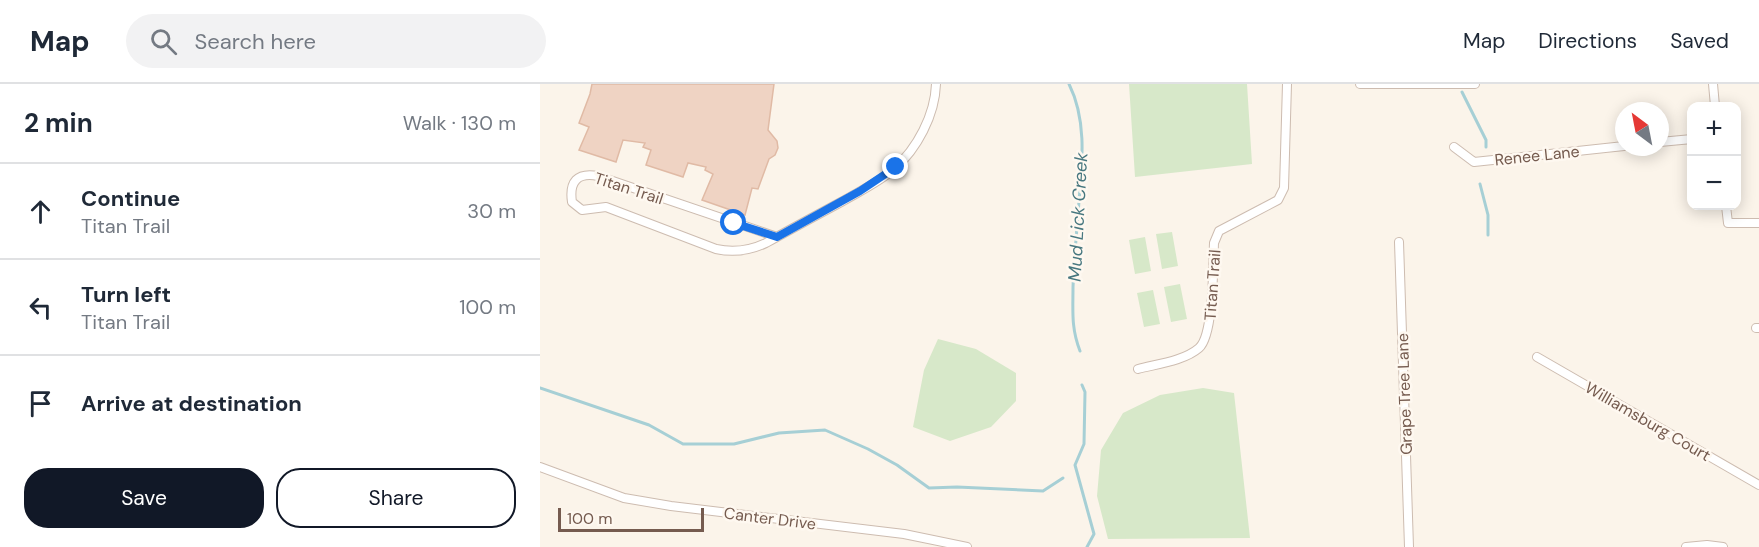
<!DOCTYPE html>
<html lang="en">
<head>
<meta charset="utf-8">
<style>
	body { margin:0; font-family:"DM Sans",sans-serif; background:#f2f2f3; color:#1f2937 }
	.controls { position:absolute; right:18px; top:18px; display:grid; overflow:hidden; border-radius:12px; box-shadow:0 3px 15px #0003 }
	.controls button { width:54px; height:54px; display:grid; place-items:center; padding:0; border:0; border-bottom:2px solid #e0e1e3; background:#fff; color:#1f2937; font:30px sans-serif }
	.compass { position:absolute; left:1075px; top:18px; width:54px; height:54px; border-radius:50%; background:#fff; box-shadow:0 3px 15px #0003; rotate:328deg }
	.scale { position:absolute; left:18px; bottom:15px; width:146px; box-sizing:border-box; padding-left:6px; border:3px solid #755b4f; border-top:0; font-size:16px; line-height:21px; white-space:nowrap; color:#755b4f; -webkit-text-stroke:4px #fef8f0; paint-order:stroke }
	.stop { position:absolute; width:18px; height:18px; margin:-14px; border:4px solid #1a73e8; border-radius:50%; background:#fff }
	.stop.end { background:#1a73e8; border-color:#fff; box-shadow:0 2px 6px #0008 }
	.list { margin:0; padding:0; list-style:none }
	h2 { display:flex; justify-content:space-between; align-items:center; height:78px; margin:0; padding:0 24px; font-size:26px }
	h2 small { font-size:20px; font-weight:400; color:#747a83 }
	.list li { display:grid; grid-template-columns:39px 1fr auto; gap:18px; align-items:center; box-sizing:border-box; height:96px; padding:0 24px; border-top:2px solid #e0e1e3 }
	.list b { display:block; font-size:22px; white-space:nowrap }
	.list p { margin:0; font-size:20px; white-space:nowrap; color:#747a83 }
	.list em { font-size:20px; font-style:normal; color:#747a83 }
	.actions { display:flex; gap:12px; padding:18px 24px }
	.actions a { flex:1; padding:14px 0; border:2px solid #111827; border-radius:24px; text-align:center; font-size:21px; color:#111827 }
	.actions .main { background:#111827; color:#fff }
	.icon { flex:none; width:33px; height:33px; fill:none; stroke:currentColor; stroke-width:2; stroke-linecap:round; stroke-linejoin:round }
	.map { position:relative; flex:none; width:1219px; height:463px; overflow:hidden }
	header { display:flex; align-items:center; gap:36px; box-sizing:border-box; height:84px; padding:0 30px; background:#fff; border-bottom:2px solid #e0e1e3 }
	header strong { font-size:28px }
	nav { display:flex; gap:33px; margin-inline-start:auto; font-size:21px }
	.search { width:420px; height:54px; background:#f2f2f3; display:flex; align-items:center; gap:15px; box-sizing:border-box; padding:0 21px; border-radius:33px; color:#747a83; font-size:22px }
	main { display:flex }
	aside { flex:1; background:#fff }
	.map>svg:first-child { display:block }
</style>
</head>
<body>
<header>
<strong>Map</strong>
<div class="search"><svg class="icon" aria-label="search" viewBox="0 0 24 24"><circle cx="10" cy="10" r="6"/><path d="M15 15l6 6"/></svg>Search here</div>
<nav><a>Map</a><a>Directions</a><a>Saved</a></nav>
</header>
<main>
<aside>
<h2>2 min<small>Walk · 130 m</small></h2>
<ul class="list">
<li><svg class="icon" aria-label="ahead" viewBox="0 0 24 24"><path d="M12 20V5M6 11l6-6 6 6"/></svg><div><b>Continue</b><p>Titan Trail</p></div><em>30 m</em></li>
<li><svg class="icon" aria-label="left" viewBox="0 0 24 24"><path d="M17 20v-9H6M10 6l-5 5 5 5"/></svg><div><b>Turn left</b><p>Titan Trail</p></div><em>100 m</em></li>
<li><svg class="icon" aria-label="arrive" viewBox="0 0 24 24"><path d="M6 21V4h12l-3 4 3 4H6"/></svg><div><b>Arrive at destination</b></div></li>
</ul>
<div class="actions"><a class="main">Save</a><a>Share</a></div>
</aside>
<div class="map">
<svg width="1219" height="463" viewBox="0 0 1219 463">
	<rect width="100%" height="100%" fill="#fbf4ea"/>
	<!-- green -->
	<path fill="#d7e8c9" d="M589,0H707L712,80L595,93Z
		M632,148L638,182L622,185L616,150Z
		M605,153L611,187L595,190L589,156Z
		M640,200L647,235L631,238L624,203Z
		M613,206L620,240L604,243L597,209Z
		M398,255L436,265L476,289V317L451,343L410,357L373,343L384,286Z
		M663,304L694,309L710,454L568,455L557,412L561,366L583,329L620,311Z"/>
	<g fill="none" stroke-linecap="round" stroke-linejoin="round">
		<!-- stream -->
		<path stroke="#a6cfd5" stroke-width="3" d="M529,0C549,40 541,87 538,130C536,155 534,179 533,203C533,227 531,244 540,267
			M922,8L946,56V63
			M940,100L948,131V151
			M542,301L545,308L544,360L535,381L554,450L547,463
			M0,304L109,341L143,360H194L239,349L285,346L328,365L357,381L389,404L417,403L503,407L523,394"/>
	</g>
	<!-- building -->
	<path fill="#efd3c3" stroke="#e0baa5" stroke-width="1.5" d="M52,0H234L228,46L237,57L238,64L235,71L229,75L218,105L212,104L205,131L162,116L173,90L165,86L166,83L148,79L143,93L106,81L111,66L103,63L105,59L83,56L76,78L39,66L49,43L39,39L50,10Z"/>
	<g fill="none" stroke-linecap="round" stroke-linejoin="round">
		<defs>
			<path id="minor" d="M820,0H935
				M1173,0L1175,22
				M1120,58L1152,55
				M914,63L934,78L1084,62
				M1186,122L1188,139H1219
				M237,153L58,92C37,88 29,98 32,118L42,126L66,123L176,165C194,169 209,167 226,159C251,145 277,131 303,117C320,107 339,98 354,85C377,65 395,31 396,0
				M859,158L869,463
				M1216,244H1219
				M997,273L1219,401
				M598,285C617,280 644,277 659,264C674,251 673,180 674,159L679,147L738,116L744,104L747,0
				M0,383L84,414L131,422L364,450L427,463
				M1146,463L1167,461L1183,463"/>
		</defs>
		<!-- minor casing -->
		<use href="#minor" stroke="#cdbcb0" stroke-width="10"/>
		<!-- minor -->
		<use href="#minor" stroke="#fff" stroke-width="8"/>
	</g>
	<g fill="none" stroke-linecap="round" stroke-linejoin="round">
		<!-- route -->
		<path stroke="#1a73e8" stroke-width="8" d="M194,139L237,153L320,107L356,83"/>
	</g>
	<g text-anchor="middle" stroke-width="5" stroke-linejoin="round" paint-order="stroke">
		<!-- street labels -->
		<g font-size="16" fill="#755b4f" stroke="#fef8f0">
			<text transform="translate(997 71) rotate(-6)" y="6">Renee Lane</text>
			<text transform="translate(89 104) rotate(18)" y="6">Titan Trail</text>
			<text transform="translate(672 201) rotate(-86)" y="6">Titan Trail</text>
			<text transform="translate(864 310) rotate(-92)" y="6">Grape Tree Lane</text>
			<text transform="translate(1108 337) rotate(30)" y="6">Williamsburg Court</text>
			<text transform="translate(230 434) rotate(7)" y="6">Canter Drive</text>
		</g>
		<!-- water labels -->
		<g font-size="18" font-style="italic" fill="#47777f" stroke="#fef8f0">
			<text transform="translate(538 133) rotate(-87)" y="6">Mud Lick Creek</text>
		</g>
	</g>
</svg>
<div class="controls">
<button>+</button>
<button>−</button>
</div>
<svg class="compass" viewBox="-18 -18 36 36"><path d="M0-13l5 13h-10z" fill="#e53935"/><path d="M0 13l5-13h-10z" fill="#747a83"/></svg>
<div class="scale">100 m</div>
<div class="stop" style="left:194px;top:139px"></div>
<div class="stop end" style="left:356px;top:83px"></div>
</div>
</main>
</body>
</html>
